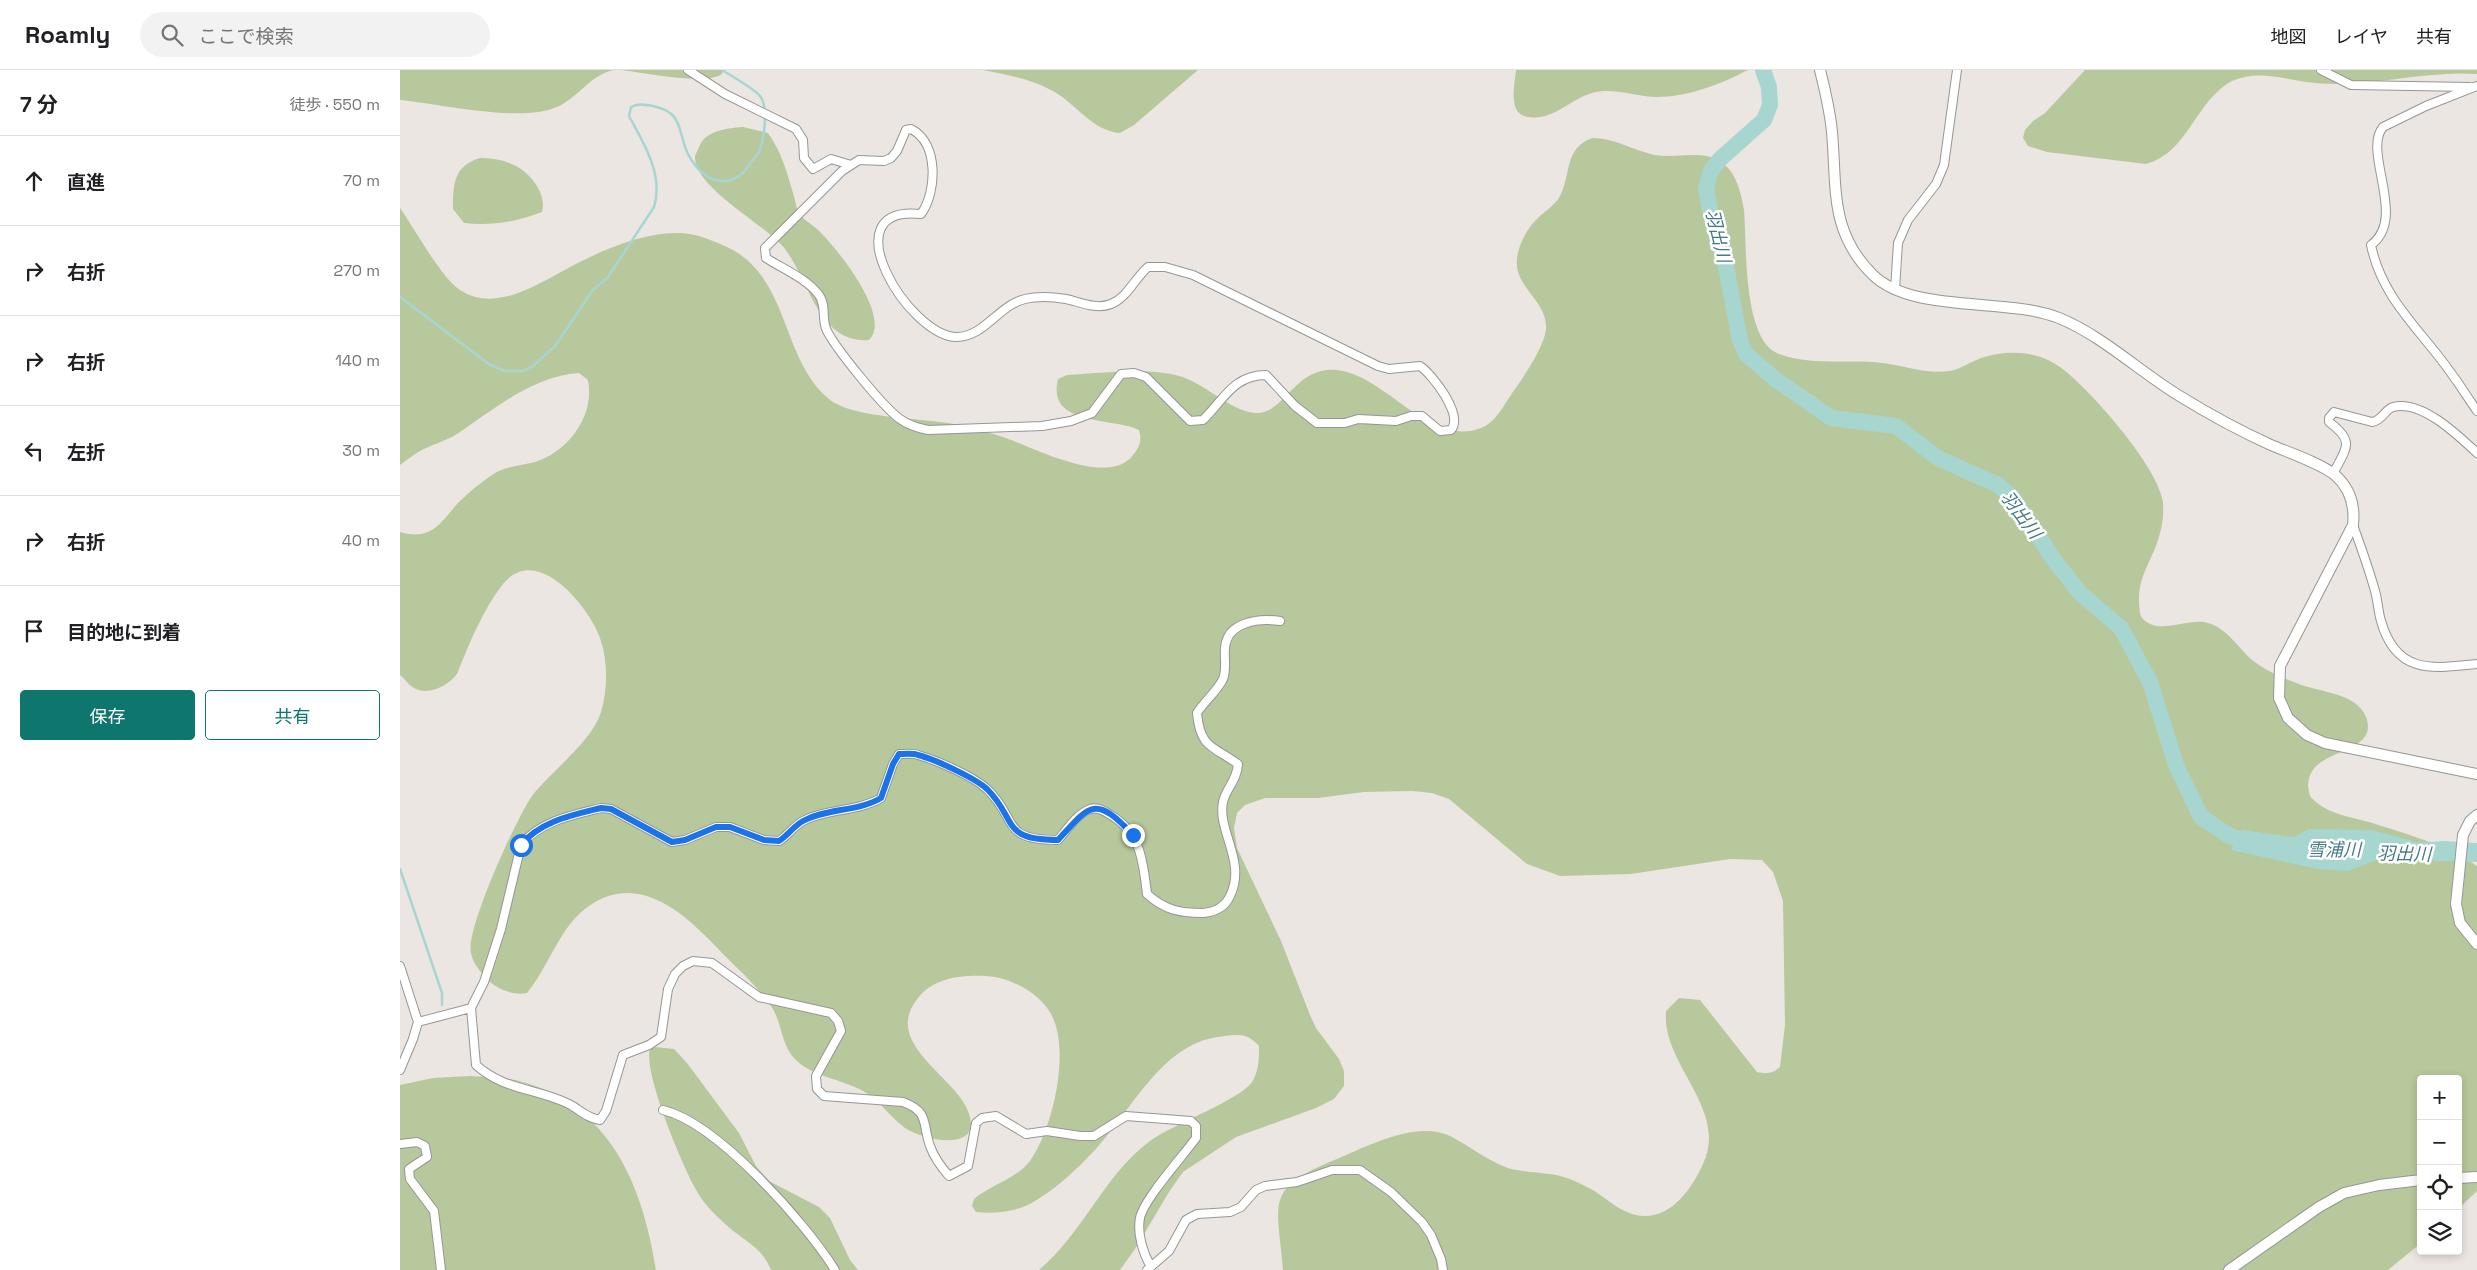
<!DOCTYPE html>
<html lang="ja">
<head>
<meta charset="utf-8">
<style>
	body { margin:0; font-family:"Space Grotesk","Noto Sans JP",sans-serif; background:#f2f2f2; color:#202124 }
	.controls { position:absolute; right:15px; bottom:15px; display:grid; overflow:hidden; border-radius:5px; box-shadow:0 2px 8px #0003 }
	.controls button { width:45px; height:45px; display:grid; place-items:center; padding:0; border:0; border-bottom:1px solid #e0e0e0; background:#fff; color:#202124; font:25px sans-serif }
	.stop { position:absolute; width:15px; height:15px; margin:-11px; border:4px solid #1a73e8; border-radius:50%; background:#fff }
	.stop.end { background:#1a73e8; border-color:#fff; box-shadow:0 1px 5px #0008 }
	.list { margin:0; padding:0; list-style:none }
	h2 { display:flex; justify-content:space-between; align-items:center; height:65px; margin:0; padding:0 20px; font-size:21px }
	h2 small { font-size:16px; font-weight:400; color:#757577 }
	.list li { display:grid; grid-template-columns:32px 1fr auto; gap:15px; align-items:center; box-sizing:border-box; height:90px; padding:0 20px; border-top:1px solid #e0e0e0 }
	.list b { display:block; font-size:19px; white-space:nowrap }
	.list em { font-size:16px; font-style:normal; color:#757577 }
	.actions { display:flex; gap:10px; padding:15px 20px }
	.actions a { flex:1; padding:11px 0; border:1px solid #0f766e; border-radius:5px; text-align:center; font-size:18px; color:#0f766e }
	.actions .main { background:#0f766e; color:#fff }
	.icon { flex:none; width:28px; height:28px; fill:none; stroke:currentColor; stroke-width:2; stroke-linecap:round; stroke-linejoin:round }
	.map { position:relative; flex:none; width:2077px; height:1200px; overflow:hidden }
	header { display:flex; align-items:center; gap:30px; box-sizing:border-box; height:70px; padding:0 25px; background:#fff; border-bottom:1px solid #e0e0e0 }
	header strong { font-size:24px }
	nav { display:flex; gap:28px; margin-inline-start:auto; font-size:18px }
	.search { width:350px; height:45px; background:#f2f2f2; display:flex; align-items:center; gap:12px; box-sizing:border-box; padding:0 18px; border-radius:28px; color:#757577; font-size:19px }
	main { display:flex }
	aside { flex:1; background:#fff }
	.map>svg:first-child { display:block }
</style>
</head>
<body>
<header>
<strong>Roamly</strong>
<div class="search"><svg class="icon" aria-label="search" viewBox="0 0 24 24"><circle cx="10" cy="10" r="6"/><path d="M15 15l6 6"/></svg>ここで検索</div>
<nav><a>地図</a><a>レイヤ</a><a>共有</a></nav>
</header>
<main>
<aside>
<h2>7 分<small>徒歩 · 550 m</small></h2>
<ul class="list">
<li><svg class="icon" aria-label="ahead" viewBox="0 0 24 24"><path d="M12 20V5M6 11l6-6 6 6"/></svg><div><b>直進</b></div><em>70 m</em></li>
<li><svg class="icon" aria-label="right" viewBox="0 0 24 24"><path d="M7 20v-9h11M14 6l5 5-5 5"/></svg><div><b>右折</b></div><em>270 m</em></li>
<li><svg class="icon" aria-label="right" viewBox="0 0 24 24"><path d="M7 20v-9h11M14 6l5 5-5 5"/></svg><div><b>右折</b></div><em>140 m</em></li>
<li><svg class="icon" aria-label="left" viewBox="0 0 24 24"><path d="M17 20v-9H6M10 6l-5 5 5 5"/></svg><div><b>左折</b></div><em>30 m</em></li>
<li><svg class="icon" aria-label="right" viewBox="0 0 24 24"><path d="M7 20v-9h11M14 6l5 5-5 5"/></svg><div><b>右折</b></div><em>40 m</em></li>
<li><svg class="icon" aria-label="arrive" viewBox="0 0 24 24"><path d="M6 21V4h12l-3 4 3 4H6"/></svg><div><b>目的地に到着</b></div></li>
</ul>
<div class="actions"><a class="main">保存</a><a>共有</a></div>
</aside>
<div class="map">
<svg width="2077" height="1200" viewBox="0 0 2077 1200">
	<rect width="100%" height="100%" fill="#ece6e3"/>
	<!-- forest -->
	<path fill="#b7c89c" d="M0,0H214C191,4 178,28 157,37C120,53 41,34 0,30Z
		M220,0H323L322,4C305,16 243,2 220,0Z
		M583,0H798L734,55L720,63C694,61 679,38 658,24C635,10 609,5 583,0Z
		M1116,0H1348C1321,14 1288,27 1257,27C1235,27 1214,17 1192,23C1170,29 1150,54 1124,46C1108,40 1115,13 1116,0Z
		M1685,0H2077V4C2020,0 1963,20 1906,12C1880,8 1857,0 1832,11C1795,31 1788,83 1746,94L1647,82L1628,76L1623,68L1625,60L1633,51L1645,43Z
		M343,57L368,63C381,81 387,102 393,123C395,129 396,136 398,142C402,149 412,154 418,160C436,177 493,247 469,270C419,274 410,212 385,179C367,155 293,118 295,86C296,83 299,78 300,75C307,60 329,58 343,57Z
		M1192,68C1215,68 1232,80 1255,85C1267,87 1281,85 1293,85C1329,84 1339,109 1344,140C1347,173 1342,271 1379,284C1408,295 1443,290 1473,292C1498,293 1525,305 1550,301C1561,299 1570,292 1581,288C1610,279 1640,281 1664,300C1693,323 1758,397 1763,432C1764,445 1762,458 1758,470C1750,494 1738,507 1739,533C1740,539 1739,545 1743,549C1760,566 1788,547 1808,553C1830,559 1840,583 1859,595C1871,603 1885,609 1899,614C1919,622 1957,623 1966,647C1982,690 1895,674 1910,726C1925,744 1948,746 1969,752C2003,763 2048,775 2077,796V1121L2058,1139V1009H2021V1173L1988,1200H883C877,1129 864,1119 937,1089C968,1076 1018,1049 1052,1067C1071,1077 1088,1091 1108,1098C1121,1102 1136,1102 1149,1104C1162,1105 1173,1110 1185,1116C1205,1125 1221,1146 1245,1146C1273,1146 1292,1118 1303,1094C1329,1038 1261,995 1266,941L1279,928L1300,930L1357,1002C1366,1004 1372,1004 1380,997L1385,955L1383,831L1373,802L1362,790L1330,789L1231,804L1160,806L1127,794L1049,729L1032,723L1012,721L964,722L918,728H865L845,735L837,743L834,758L837,778L881,871L910,945L916,958L939,989L944,1001V1016L934,1029L916,1038L836,1067L783,1102L769,1122L735,1179L720,1200H639C683,1163 704,1105 750,1071C772,1055 841,1029 852,1012C859,1001 859,989 859,976C848,964 841,964 825,966C762,971 734,1038 695,1080C677,1099 657,1118 635,1131C618,1142 595,1144 576,1142L572,1136L574,1129C591,1115 616,1109 630,1091C653,1059 671,980 651,944C639,922 609,907 585,906C560,905 534,908 518,928C481,973 555,1006 568,1041C585,1083 524,1071 505,1058C490,1047 479,1030 463,1021C444,1010 411,1006 396,990C380,975 383,952 370,935C357,916 340,901 324,885C290,849 242,799 189,836C161,854 148,898 127,923C112,926 94,918 84,906C79,900 72,891 71,883C65,860 117,747 132,726C152,700 191,673 201,642C208,618 208,591 200,568C189,537 137,472 103,514C82,541 70,572 57,604C48,616 26,628 11,616C7,613 4,608 0,605V462C10,465 20,466 30,461C42,455 50,441 59,432C69,422 80,413 92,405C105,396 120,396 135,392C169,381 195,345 188,310L179,303C132,306 95,339 57,364C46,371 33,374 22,380C14,384 7,390 0,395V138C14,158 39,203 56,217C96,249 147,207 184,190C214,175 256,159 290,164C302,166 319,173 329,178C390,208 381,290 429,329C454,350 528,347 563,356C577,359 590,363 603,367C633,377 709,418 733,385C740,377 742,370 739,360C714,347 646,357 658,309L667,305C699,303 749,297 779,306C805,313 830,341 855,343C885,345 894,296 937,300C986,305 1029,378 1081,358C1096,353 1106,331 1115,319C1125,305 1148,271 1146,255C1145,234 1124,221 1118,202C1113,185 1124,162 1136,150C1143,142 1153,137 1159,128C1172,105 1163,79 1192,68Z
		M80,88C93,88 105,90 116,96C131,104 147,124 142,142C116,152 91,156 64,153L53,139C53,113 54,96 80,88Z
		M255,977L274,979L287,993L339,1063L356,1096L369,1111L419,1137L430,1148L450,1190L458,1200H371C362,1176 340,1169 323,1152C312,1142 300,1129 294,1116C281,1091 243,1003 250,978Z
		M70,1006C81,1007 93,1006 105,1008C205,1026 242,1109 256,1200H0V1015L33,1008Z"/>
	<!-- water -->
	<path fill="#a7d6d1" d="M1909,759L1972,760L2020,773L2043,771L2077,773V792L1979,789L1948,801L1918,799L1831,780L1842,760L1894,767Z"/>
	<g fill="none" stroke-linecap="round" stroke-linejoin="round">
		<!-- stream -->
		<path stroke="#a7d6d1" stroke-width="2.5" d="M0,227L90,295L105,301H123L133,296L155,276L192,221L208,207L254,137C264,105 244,74 229,46L231,37C238,33 246,35 253,36C280,42 278,55 285,77C291,93 305,111 322,111C334,111 341,106 348,97C351,92 356,87 359,82C364,69 369,37 360,26C355,19 330,5 322,0
			M0,799L42,923V935"/>
		<!-- river -->
		<path stroke="#a7d6d1" stroke-width="16" d="M1363,0L1369,17L1370,35L1364,50L1319,90L1311,101L1306,118L1310,140L1326,196L1340,271L1346,284L1375,309L1431,348L1496,356L1538,388L1598,415L1613,428L1654,490L1680,523L1721,558L1750,612L1776,695L1801,747L1828,765L1857,777"/>
		<defs>
			<path id="minor" d="M288,0L325,24L396,59L403,70L404,88L413,99L431,89L451,95
				M1921,0L1951,15L2070,17
				M2077,16L2026,36L1983,57C1962,82 2008,148 1971,175C1982,229 2021,260 2051,303C2060,315 2068,328 2077,341
				M511,59C539,73 537,122 521,144C428,134 509,267 557,267C584,267 599,235 625,229C637,226 654,227 666,229C680,232 696,240 711,234C727,228 735,208 748,197H765L793,205L978,296L989,299L1020,296C1032,304 1064,345 1051,360L1040,361L1022,346H1011L996,351L958,349L945,353H917L895,336L866,305C834,305 824,329 803,350L790,351L746,307L734,303L721,304L692,343L671,351L642,356L528,360C518,358 508,355 500,349C483,337 437,280 427,261C421,250 427,236 419,225C406,208 383,199 366,188L365,178L442,101L459,90L484,91L491,88L497,81L506,60Z
				M1495,219L1498,173L1508,150L1536,114L1544,95L1557,0
				M1933,404C1946,378 1956,372 1929,352V348L1934,342L1972,352C1983,350 1984,340 1993,337C2021,329 2059,366 2077,383
				M1953,455C1961,477 1969,499 1975,521C1978,531 1978,541 1981,551C1996,604 2031,599 2077,594
				M0,896L18,952L13,969L0,1000
				M18,952L71,938
				M263,1040C317,1053 405,1152 435,1200
				M0,1074L17,1072L25,1076L27,1087L9,1099L10,1109L34,1141L41,1200
				M751,1197C743,1183 737,1164 740,1148C744,1129 783,1086 796,1068V1056L791,1051L726,1046L694,1066H680L647,1061L626,1064L596,1046L582,1048L576,1053L568,1096L549,1106C541,1097 534,1087 530,1076C522,1054 530,1042 503,1032L424,1026L417,1019L416,1006L441,961L438,951L431,943L359,927L312,893L293,891L283,896L275,904L268,919L261,967L249,975L223,985L206,1041L200,1050C187,1048 180,1040 169,1034C137,1018 105,1021 76,995L71,938L84,912L101,859L121,775C140,751 173,745 201,738L211,739L272,772L285,770L316,757H330L364,770L379,771C387,766 394,756 403,751C427,738 457,742 481,728L493,694L499,684C505,684 513,683 518,685C536,690 573,706 587,719C619,750 600,770 658,770C666,761 676,745 688,740C695,736 703,740 709,744C741,762 743,791 747,824C765,840 779,843 803,843C815,842 825,837 830,826C847,792 817,761 823,732C826,718 837,711 838,694C813,676 800,678 797,643C804,632 818,620 823,609C827,600 824,588 825,578C827,552 858,548 880,551
				M747,1200L769,1181L786,1150L797,1144L830,1142L841,1137L856,1120L865,1116L897,1112L932,1100H960L991,1122L1022,1152L1031,1165L1041,1189L1043,1200"/>
			<path id="tertiary" d="M1420,0C1425,20 1430,41 1432,62C1437,117 1429,162 1473,205C1513,244 1607,227 1659,248C1701,265 1739,301 1778,325C1807,343 1840,361 1871,375C1890,383 1920,393 1935,405C1950,418 1955,436 1953,455L1880,596L1879,628L1888,648L1907,665L1925,673L2077,704
				M2077,745L2070,751L2063,765L2056,834L2060,853L2077,874
				M2058,1108L2077,1107
				M1829,1200L1919,1137L1944,1123L1979,1115L2021,1110"/>
		</defs>
		<!-- minor casing -->
		<use href="#minor" stroke="#969696" stroke-width="10"/>
		<!-- tertiary casing -->
		<use href="#tertiary" stroke="#969696" stroke-width="12"/>
		<!-- minor -->
		<use href="#minor" stroke="#fff" stroke-width="8"/>
		<!-- tertiary -->
		<use href="#tertiary" stroke="#fff" stroke-width="10"/>
	</g>
	<g fill="none" stroke-linecap="round" stroke-linejoin="round">
		<!-- route -->
		<path stroke="#1a73e8" stroke-width="6" d="M121,775C140,751 173,745 201,738L211,739L272,772L285,770L316,757H330L364,770L379,771C387,766 394,756 403,751C427,738 457,742 481,728L493,694L499,684C505,684 513,683 518,685C534,689 575,708 587,719C618,750 600,770 658,770C690,735 695,724 733,765"/>
	</g>
	<g text-anchor="middle" stroke-width="5" stroke-linejoin="round" paint-order="stroke">
		<!-- water labels -->
		<g font-size="18" font-style="italic" fill="#467a84" stroke="#fff">
			<text transform="translate(1318 166) rotate(76)" y="6">羽出川</text>
			<text transform="translate(1621 445) rotate(53)" y="6">羽出川</text>
			<text x="1934" y="786">雪浦川</text>
			<text transform="translate(2004 784) rotate(1)" y="6">羽出川</text>
		</g>
	</g>
</svg>
<div class="controls">
<button>+</button>
<button>−</button>
<button><svg class="icon" aria-label="locate" viewBox="0 0 24 24"><circle cx="12" cy="12" r="6"/><path d="M12 2v4M12 18v4M2 12h4M18 12h4"/></svg></button>
<button><svg class="icon" aria-label="layers" viewBox="0 0 24 24"><path d="M12 4l9 5-9 5-9-5zM3 14l9 5 9-5"/></svg></button>
</div>
<div class="stop" style="left:121px;top:775px"></div>
<div class="stop end" style="left:733px;top:765px"></div>
</div>
</main>
</body>
</html>
